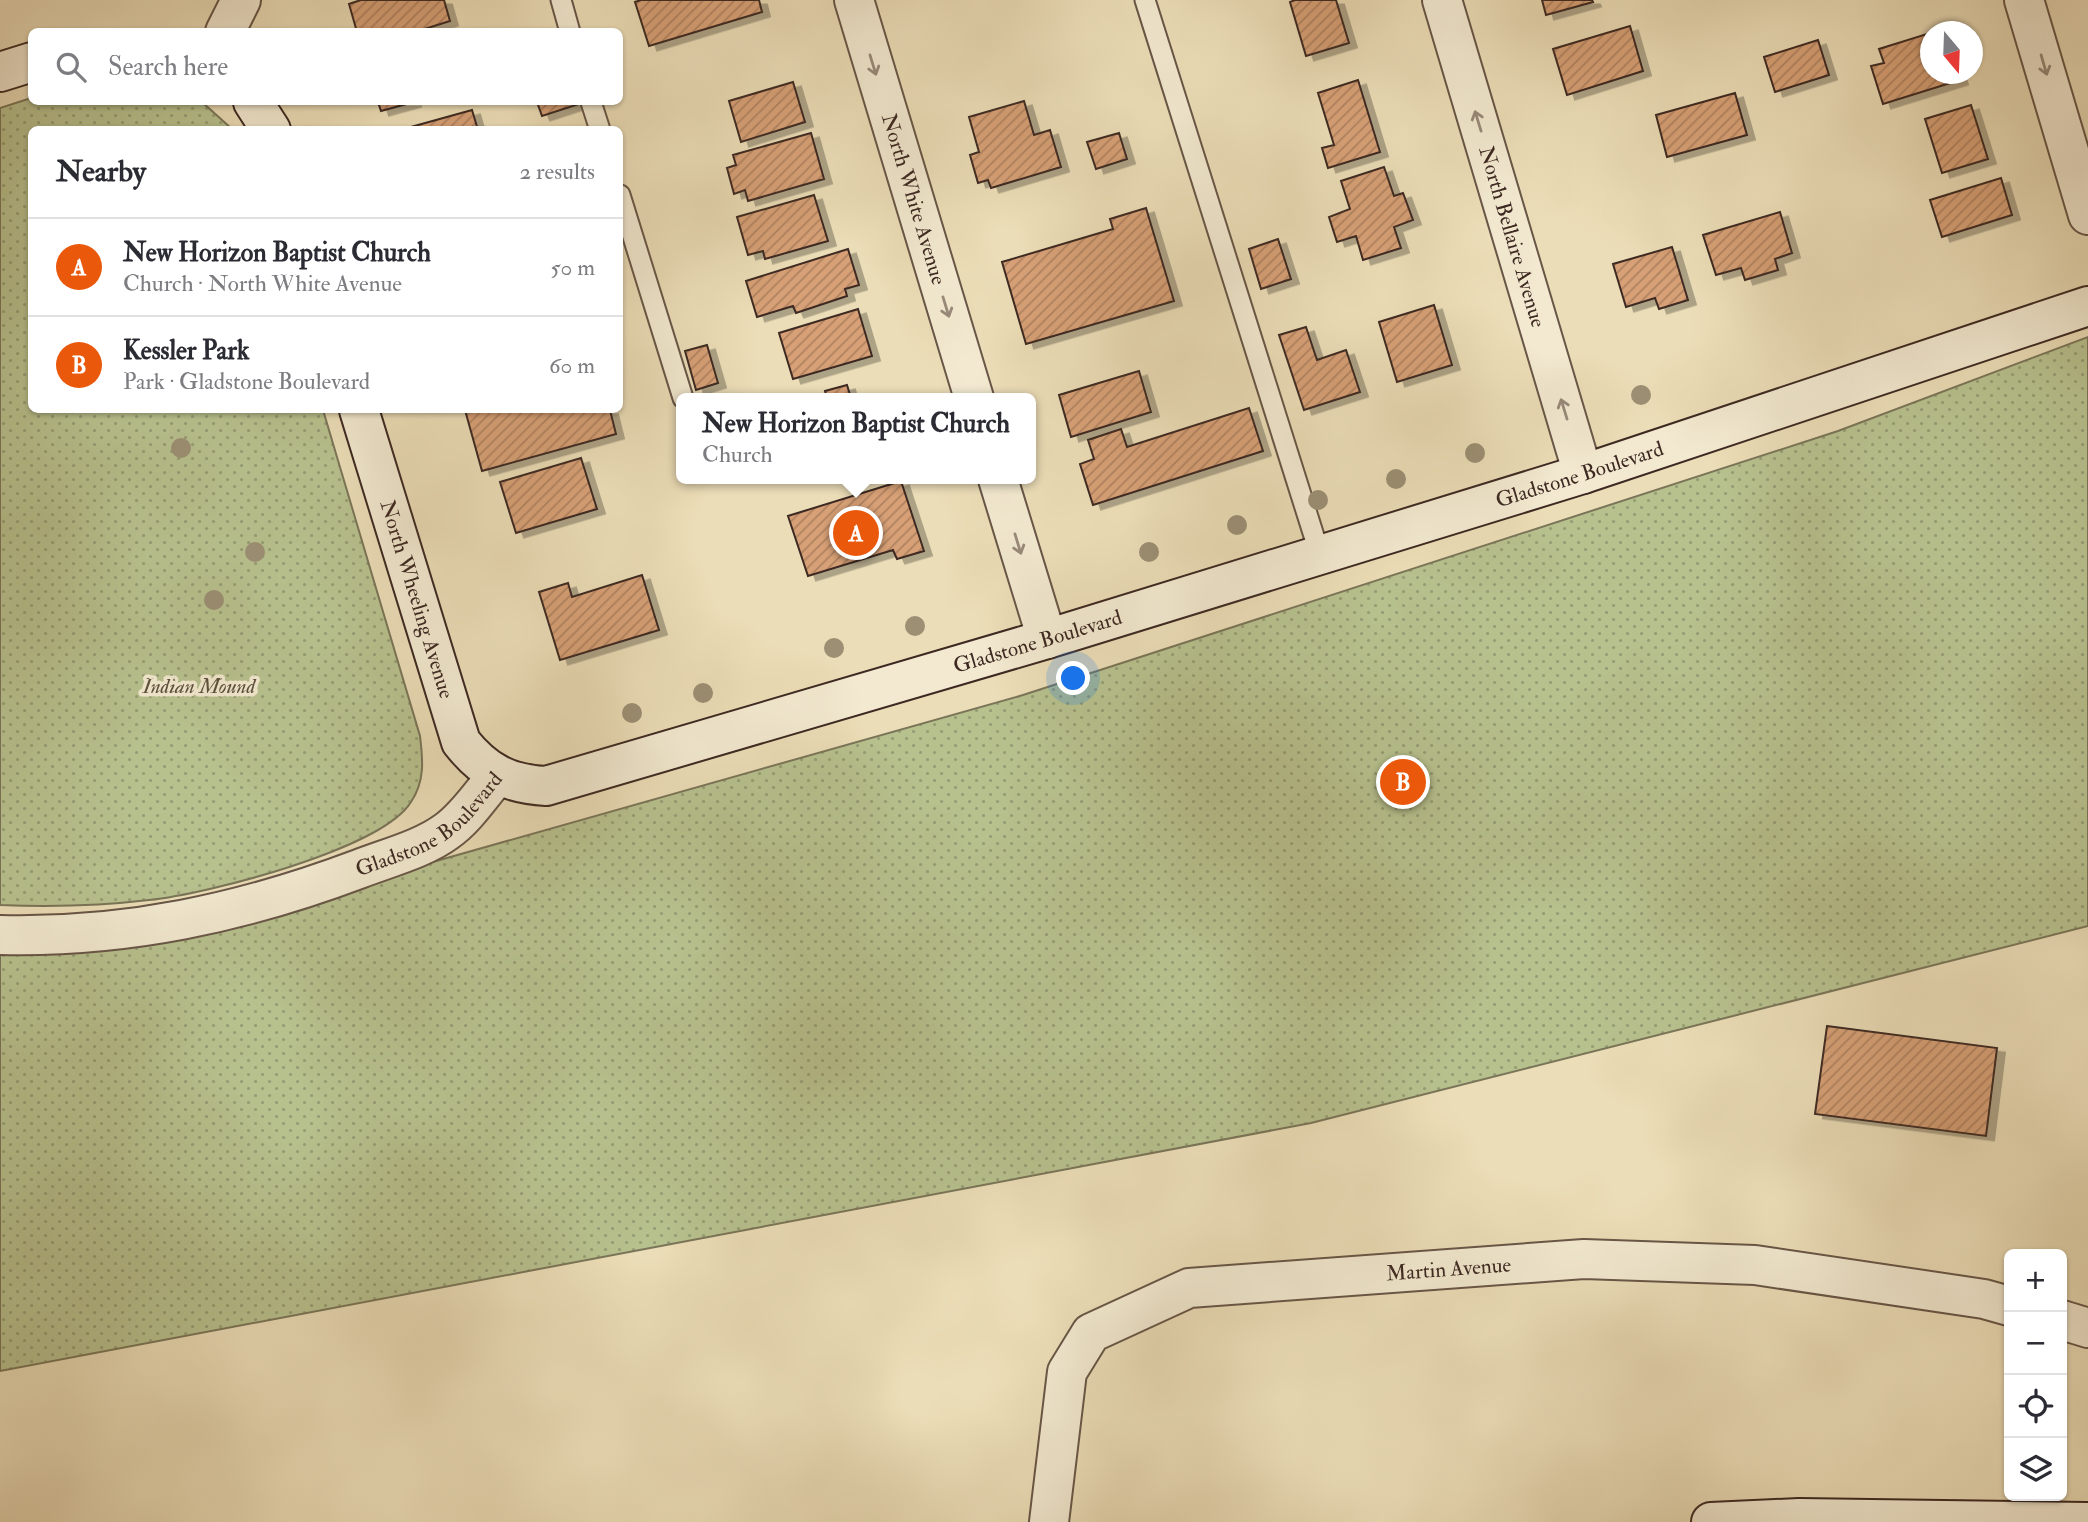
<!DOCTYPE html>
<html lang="en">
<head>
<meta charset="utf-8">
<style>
	body { margin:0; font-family:"IM FELL Double Pica",serif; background:#f7f7f7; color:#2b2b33 }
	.controls { position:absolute; right:21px; bottom:21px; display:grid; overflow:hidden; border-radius:10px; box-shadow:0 2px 5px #0004 }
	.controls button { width:63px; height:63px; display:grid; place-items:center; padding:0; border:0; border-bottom:2px solid #e1e1e2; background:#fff; color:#2b2b33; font:35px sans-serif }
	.compass { position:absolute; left:1920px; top:21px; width:63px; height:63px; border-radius:50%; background:#fff; box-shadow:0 2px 5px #0004; rotate:161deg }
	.you { position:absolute; left:1074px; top:679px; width:24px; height:24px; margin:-18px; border:5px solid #fff; border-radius:50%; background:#1a73e8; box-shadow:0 0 0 10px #1a73e833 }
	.badge { display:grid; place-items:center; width:46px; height:46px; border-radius:50%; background:#ea580c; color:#fff; font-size:23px; font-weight:700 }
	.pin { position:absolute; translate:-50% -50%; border:4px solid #fff; box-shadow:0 2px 7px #0006 }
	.popup { position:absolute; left:676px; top:393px; width:360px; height:91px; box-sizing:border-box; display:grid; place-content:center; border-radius:10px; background:#fff; filter:drop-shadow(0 2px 5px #0005); font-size:23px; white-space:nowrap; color:#7c7c81 }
	.popup b { font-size:26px; color:#2b2b33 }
	.popup::after { content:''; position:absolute; left:50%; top:100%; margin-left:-14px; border:14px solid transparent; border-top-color:#fff }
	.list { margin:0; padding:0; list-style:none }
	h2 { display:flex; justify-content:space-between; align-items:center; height:91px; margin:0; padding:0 28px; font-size:30px }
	h2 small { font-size:23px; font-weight:400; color:#7c7c81 }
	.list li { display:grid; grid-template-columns:46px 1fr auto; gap:21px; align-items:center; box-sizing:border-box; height:98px; padding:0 28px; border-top:2px solid #e1e1e2 }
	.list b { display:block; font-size:26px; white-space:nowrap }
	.list p { margin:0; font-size:23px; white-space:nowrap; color:#7c7c81 }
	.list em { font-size:23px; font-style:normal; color:#7c7c81 }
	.icon { flex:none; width:38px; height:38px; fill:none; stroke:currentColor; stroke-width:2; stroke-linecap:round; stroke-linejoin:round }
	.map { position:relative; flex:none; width:2088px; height:1522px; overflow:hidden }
	.search { position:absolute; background:#fff; box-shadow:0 2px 5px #0004; left:28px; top:28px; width:595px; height:77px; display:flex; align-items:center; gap:18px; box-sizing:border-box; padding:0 24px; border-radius:10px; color:#7c7c81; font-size:26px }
	.panel { position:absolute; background:#fff; box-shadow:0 2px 5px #0004; left:28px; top:126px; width:595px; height:287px; border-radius:10px }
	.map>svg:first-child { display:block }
</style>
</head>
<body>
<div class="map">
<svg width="2088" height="1522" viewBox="0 0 2088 1522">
	<defs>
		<pattern id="park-dots" width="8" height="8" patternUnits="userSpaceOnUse" patternTransform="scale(1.75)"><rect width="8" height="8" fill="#b7c18e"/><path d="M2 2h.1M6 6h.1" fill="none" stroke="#969d74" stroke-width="1.8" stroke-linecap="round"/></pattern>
		<pattern id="building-hatch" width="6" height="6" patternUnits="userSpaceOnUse" patternTransform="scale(1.75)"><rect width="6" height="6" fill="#d7a076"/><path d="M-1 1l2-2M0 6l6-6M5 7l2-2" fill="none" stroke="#b08260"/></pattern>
		<filter id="shadow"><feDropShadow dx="8" dy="4.5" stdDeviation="0" flood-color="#0004"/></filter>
	</defs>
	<rect width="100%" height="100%" fill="#ebddb7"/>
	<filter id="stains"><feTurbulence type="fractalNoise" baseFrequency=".00286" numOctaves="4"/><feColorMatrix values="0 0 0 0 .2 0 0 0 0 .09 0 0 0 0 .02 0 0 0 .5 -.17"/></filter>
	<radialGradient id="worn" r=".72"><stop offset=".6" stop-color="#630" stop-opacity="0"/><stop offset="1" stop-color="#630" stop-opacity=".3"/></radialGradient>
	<!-- park -->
	<path fill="url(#park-dots)" stroke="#7a7558" stroke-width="2" d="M31,98L32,102H202L232,129L32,130V410H323L420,736C423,760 425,781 411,802C381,850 206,894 149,900C99,906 50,907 0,905V108Z
		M2088,337V926L1311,1123L0,1371V943L171,936L1023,695L1838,431Z"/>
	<!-- building -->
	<path fill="url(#building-hatch)" stroke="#3d2922" stroke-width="2" filter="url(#shadow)" d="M361,0H444L450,21L415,32H357L349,4Z
		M641,0H759L762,12L649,46L635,2Z
		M1295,0H1336L1349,43L1306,56L1290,2Z
		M1542,0H1592L1593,2L1546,15Z
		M1630,26L1643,71L1567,95L1553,49Z
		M1930,33V74H1958L1960,80L1883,104L1871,66L1884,63L1879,49Z
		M1818,40L1829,75L1775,92L1764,57Z
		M1358,80L1380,152L1328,168L1322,148L1334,145L1318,93Z
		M793,82L805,122L741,142L729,101Z
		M1735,93L1747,135L1667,157L1656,115Z
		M1024,101L1034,135L1050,130L1061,167L991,188L988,180L978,183L970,155L979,152L969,117Z
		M378,102H414L381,111Z
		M537,102H582V103L542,116Z
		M1971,105L1988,159L1942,173L1925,119Z
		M472,110L478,130H400Z
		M811,133L824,179L748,201L745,190L734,194L727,168L736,165L733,155Z
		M1119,133L1127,159L1096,169L1087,142Z
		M1384,167L1394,196L1403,193L1413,220L1394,227L1401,248L1363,260L1356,236L1337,242L1329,217L1350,209L1341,181Z
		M2001,178L2012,215L1942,237L1930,200Z
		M814,195L828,241L765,259L763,251L748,255L737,217Z
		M1146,208L1174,301L1026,344L1002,262L1113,229L1110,219Z
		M1780,212L1792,253L1775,259L1778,270L1745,280L1741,268L1716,275L1703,235Z
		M1278,239L1291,279L1261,289L1249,249Z
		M1672,247L1688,300L1659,309L1655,298L1626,307L1613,264Z
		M848,249L859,285L845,289L847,296L796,313L793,306L757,317L746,281Z
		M1434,305L1452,365L1397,382L1379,322Z
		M858,309L872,356L793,379L779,333Z
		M1306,327L1317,360L1346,350L1360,392L1304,410L1279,335Z
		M707,345L718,383L696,390L685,351Z
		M1139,371L1151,412L1071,437L1059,395Z
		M847,385L851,398H827L825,391Z
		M1249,408L1263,451L1093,505L1080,464L1094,459L1088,440L1121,429L1127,447Z
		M465,410H610L616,434L482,471Z
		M581,458L597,509L516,533L500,482Z
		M901,481L924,551L897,559L893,550L808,576L788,516Z
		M642,575L659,630L560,660L539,592L568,583L572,597Z
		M1827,1026L1997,1048L1986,1136L1815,1114Z"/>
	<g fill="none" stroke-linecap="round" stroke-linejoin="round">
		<defs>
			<path id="lane" d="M561,0L570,32
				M1145,0L1320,555
				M591,102L600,130
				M620,195L683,398"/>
			<g id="street">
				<path id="s1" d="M854,0L974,398"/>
				<path id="s2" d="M1442,0L1583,474"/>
				<path d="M2024,0L2088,215"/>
				<path d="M225,32L241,0"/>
				<path d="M998,479L1047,639"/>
				<path id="s3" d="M0,935C126,938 242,913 359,869C387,858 423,849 447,831C466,818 482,793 497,776"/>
				<path d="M2062,1320L2088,1328"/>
				<path id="s4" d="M1049,1522L1067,1372L1091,1333L1189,1288L1584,1259L1755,1265L1984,1299L2009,1306"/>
			</g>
			<g id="secondary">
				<path d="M0,72L32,62"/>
				<path d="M253,102L271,130"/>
				<path id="s5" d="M359,410L461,742C485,772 508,784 546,786L1047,639L1583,474L2088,306"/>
				<path d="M1711,1522L1799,1518L2087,1522"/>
			</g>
		</defs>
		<!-- lane casing -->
		<use href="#lane" stroke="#685647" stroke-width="23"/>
		<!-- street casing -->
		<use href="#street" stroke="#685647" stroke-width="42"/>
		<!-- secondary casing -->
		<use href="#secondary" stroke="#3d2922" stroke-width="42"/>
		<!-- lane -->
		<use href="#lane" stroke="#f2e9d0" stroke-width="19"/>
		<!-- street -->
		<use href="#street" stroke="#f2e9d0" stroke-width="38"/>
		<!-- secondary -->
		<use href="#secondary" stroke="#f2e9d0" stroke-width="38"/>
	</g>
	<!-- trees -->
	<g fill="#9c8f74">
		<circle cx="1641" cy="395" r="10"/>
		<circle cx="181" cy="448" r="10"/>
		<circle cx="1475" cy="453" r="10"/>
		<circle cx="1396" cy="479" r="10"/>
		<circle cx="1318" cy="500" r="10"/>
		<circle cx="1237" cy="525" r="10"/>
		<circle cx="255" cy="552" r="10"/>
		<circle cx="1149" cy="552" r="10"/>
		<circle cx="214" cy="600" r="10"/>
		<circle cx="915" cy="626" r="10"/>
		<circle cx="834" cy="648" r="10"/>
		<circle cx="703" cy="693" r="10"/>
		<circle cx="632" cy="713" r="10"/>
	</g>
	<!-- one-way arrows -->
	<defs><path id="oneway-shaft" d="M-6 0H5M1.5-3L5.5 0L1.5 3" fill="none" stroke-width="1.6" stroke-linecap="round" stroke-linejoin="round" transform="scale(1.75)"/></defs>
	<g stroke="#988979">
		<use href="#oneway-shaft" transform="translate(873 65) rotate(73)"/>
		<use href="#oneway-shaft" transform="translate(2044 65) rotate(74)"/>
		<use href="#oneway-shaft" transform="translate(1478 121) rotate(-107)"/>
		<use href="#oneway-shaft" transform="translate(946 307) rotate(73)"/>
		<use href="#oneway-shaft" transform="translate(1564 409) rotate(-107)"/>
		<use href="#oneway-shaft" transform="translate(1018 544) rotate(73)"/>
	</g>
	<g text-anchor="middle" stroke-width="7" stroke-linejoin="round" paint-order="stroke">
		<!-- street labels -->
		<g font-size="21" fill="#3d2922" stroke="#f2e9d0">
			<text dy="7" stroke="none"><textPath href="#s1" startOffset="208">North White Avenue</textPath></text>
			<text dy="7" stroke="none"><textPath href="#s2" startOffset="247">North Bellaire Avenue</textPath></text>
			<text dy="7" stroke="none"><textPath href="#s5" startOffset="1526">Gladstone Boulevard</textPath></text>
			<text dy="7" stroke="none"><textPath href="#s5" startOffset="198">North Wheeling Avenue</textPath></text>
			<text dy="7" stroke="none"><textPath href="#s5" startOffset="959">Gladstone Boulevard</textPath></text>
			<text dy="7" stroke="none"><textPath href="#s3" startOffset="452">Gladstone Boulevard</textPath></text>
			<text dy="7" stroke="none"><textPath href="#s4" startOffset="565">Martin Avenue</textPath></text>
		</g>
		<!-- park labels -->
		<g font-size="21" font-style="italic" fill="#5c4f3d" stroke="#f2e9d0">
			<text x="199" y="693">Indian Mound</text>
		</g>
	</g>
	<rect width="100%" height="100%" filter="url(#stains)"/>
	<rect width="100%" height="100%" fill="url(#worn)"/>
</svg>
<div class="controls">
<button>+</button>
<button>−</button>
<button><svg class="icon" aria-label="locate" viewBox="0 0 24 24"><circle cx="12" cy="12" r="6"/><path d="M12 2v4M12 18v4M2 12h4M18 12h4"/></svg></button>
<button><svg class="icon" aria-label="layers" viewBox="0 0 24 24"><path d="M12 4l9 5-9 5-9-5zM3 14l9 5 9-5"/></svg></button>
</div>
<svg class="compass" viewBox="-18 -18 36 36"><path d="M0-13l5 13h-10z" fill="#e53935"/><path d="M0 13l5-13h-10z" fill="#7c7c81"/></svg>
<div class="you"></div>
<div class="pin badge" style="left:856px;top:533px">A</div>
<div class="popup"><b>New Horizon Baptist Church</b>Church</div>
<div class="pin badge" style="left:1403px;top:782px">B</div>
<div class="search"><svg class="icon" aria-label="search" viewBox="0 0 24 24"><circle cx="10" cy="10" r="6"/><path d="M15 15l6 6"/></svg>Search here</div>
<section class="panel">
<h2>Nearby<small>2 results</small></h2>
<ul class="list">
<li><span class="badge">A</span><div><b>New Horizon Baptist Church</b><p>Church · North White Avenue</p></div><em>50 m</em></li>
<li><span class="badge">B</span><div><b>Kessler Park</b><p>Park · Gladstone Boulevard</p></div><em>60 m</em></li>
</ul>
</section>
</div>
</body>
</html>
